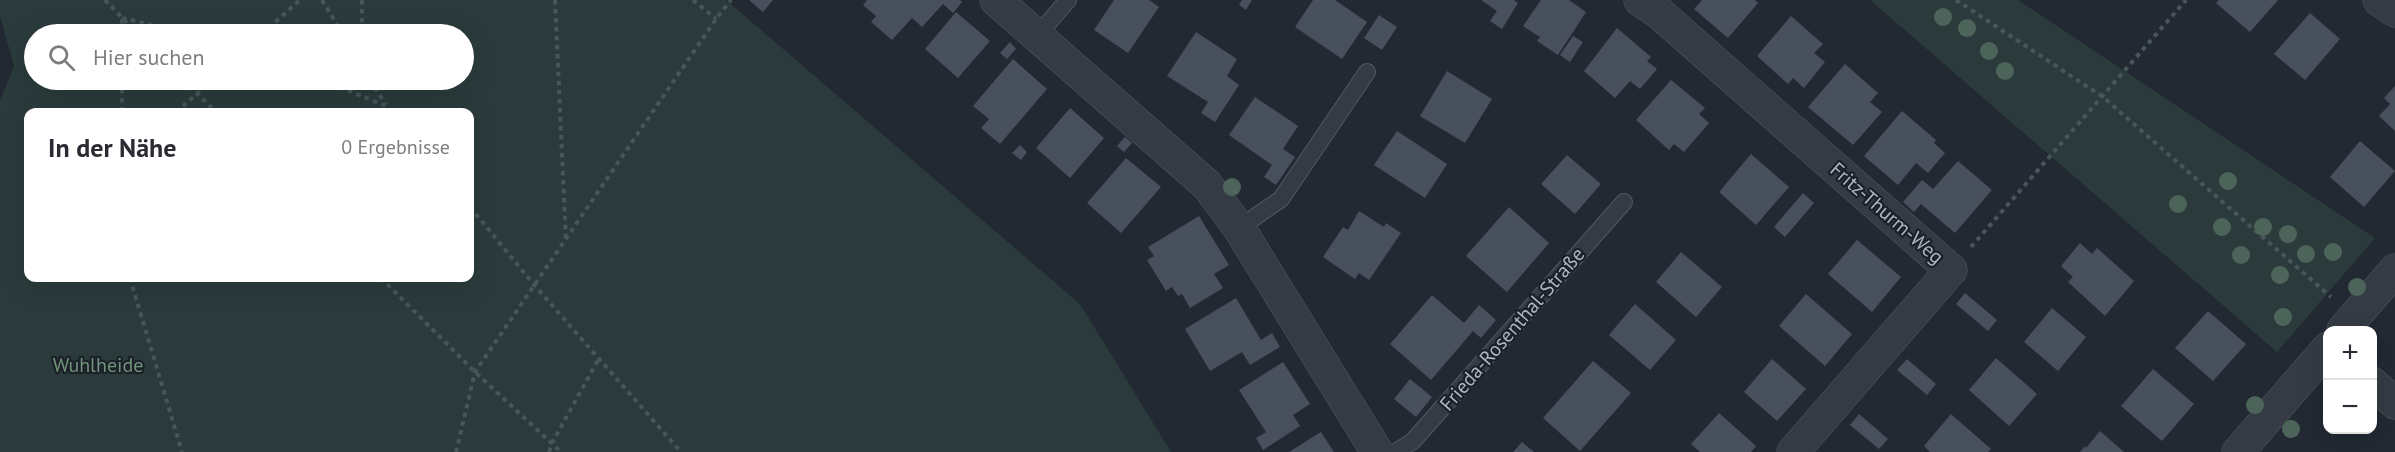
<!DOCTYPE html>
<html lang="de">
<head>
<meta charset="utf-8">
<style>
	body { margin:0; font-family:"PT Sans",sans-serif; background:#f7f7f7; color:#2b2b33 }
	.controls { position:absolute; right:18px; bottom:18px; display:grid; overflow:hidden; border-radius:12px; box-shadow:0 6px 24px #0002 }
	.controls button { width:54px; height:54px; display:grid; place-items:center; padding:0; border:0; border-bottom:2px solid #e1e1e2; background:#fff; color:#2b2b33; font:30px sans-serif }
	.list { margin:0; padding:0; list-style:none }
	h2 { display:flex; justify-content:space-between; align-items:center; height:78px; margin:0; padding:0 24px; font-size:26px }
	h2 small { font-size:20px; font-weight:400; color:#7c7c81 }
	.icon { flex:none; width:33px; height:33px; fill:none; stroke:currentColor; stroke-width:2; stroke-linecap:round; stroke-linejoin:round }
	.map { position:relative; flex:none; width:2395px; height:452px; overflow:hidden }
	.search { position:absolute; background:#fff; box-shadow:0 6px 24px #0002; left:24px; top:24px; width:450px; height:66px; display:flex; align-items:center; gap:15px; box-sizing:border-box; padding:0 21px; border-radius:33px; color:#7c7c81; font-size:22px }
	.panel { position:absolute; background:#fff; box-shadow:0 6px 24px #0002; left:24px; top:108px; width:450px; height:174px; border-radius:12px }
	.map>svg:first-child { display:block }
</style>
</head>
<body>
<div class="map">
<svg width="2395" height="452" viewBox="0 0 2395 452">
	<rect width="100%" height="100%" fill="#222933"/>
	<!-- green -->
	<path fill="#2b3b3b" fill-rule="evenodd" d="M0,0H726L1080,304L1171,452H0V101L14,66L0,16ZM34,34H464V80H34ZM28,112H470V278H28Z
		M1870,0H2018L2375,238L2277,352Z"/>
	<!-- building -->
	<path fill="#49505d" d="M749,0H773L763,12Z
		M867,0H960L962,2L953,13L943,4L922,27L912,18L892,40L871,22L876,16L863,5Z
		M1114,0H1149L1159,7L1128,53L1094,30Z
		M1242,0H1252L1246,10L1239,5Z
		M1313,0H1335L1367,22L1342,59L1295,27Z
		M1481,0H1514L1518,3L1502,29L1490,21L1497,11Z
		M1541,0H1569L1586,12L1558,55L1537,41L1540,37L1523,26Z
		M1702,0H1755L1758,3L1728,38L1694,9Z
		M2219,0H2278L2250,32L2216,3Z
		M956,12L990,41L958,78L925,49Z
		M2310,13L2340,39L2305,80L2274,54Z
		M1379,15L1397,27L1382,50L1364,38Z
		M1791,16L1823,44L1814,53L1825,62L1804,88L1793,78L1788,84L1757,56Z
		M1617,28L1651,57L1647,61L1657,69L1640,89L1630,81L1615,98L1584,71Z
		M1196,32L1237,59L1227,76L1239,85L1215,122L1201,113L1208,102L1167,76Z
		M1573,36L1583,42L1570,62L1560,55Z
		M1010,42L1016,49L1007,59L1000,53Z
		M1013,59L1047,89L1000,144L981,128L989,119L973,106Z
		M1845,64L1878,93L1870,102L1882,112L1853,145L1808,107Z
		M1447,71L1492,99L1465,143L1420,116Z
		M1671,80L1705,108L1699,114L1709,123L1684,152L1674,144L1669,150L1636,120Z
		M2395,86V131L2379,116L2390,104L2384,98Z
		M1255,97L1298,126L1283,149L1295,157L1276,185L1264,177L1272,165L1229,135Z
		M1070,108L1104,138L1070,178L1036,148Z
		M1902,111L1936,140L1934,143L1945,153L1928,173L1916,163L1898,185L1864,156Z
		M1397,131L1447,164L1425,198L1374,165Z
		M1125,137L1132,143L1124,152L1117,146Z
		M2360,141L2395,171L2364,207L2330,177Z
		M1020,145L1027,152L1021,160L1012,153Z
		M1751,154L1789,187L1756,225L1719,192Z
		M1567,155L1601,184L1575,214L1541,184Z
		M1126,158L1161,187L1121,233L1087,203Z
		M1958,161L1992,190L1955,233L1921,204L1914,212L1903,202L1922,180L1933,189Z
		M1803,193L1814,203L1785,237L1774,227Z
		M1509,207L1549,243L1507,292L1466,256Z
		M1359,211L1384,227L1386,223L1401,233L1369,280L1359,273L1355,279L1323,257L1343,227L1348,230Z
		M1199,216L1229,265L1214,274L1223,288L1190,308L1182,294L1178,296L1172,287L1166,291L1147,260L1154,256L1148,247Z
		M1857,240L1901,277L1872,312L1828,274Z
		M2080,243L2092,254L2097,248L2134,281L2105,316L2068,282L2073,277L2061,266Z
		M1681,252L1722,287L1696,317L1656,282Z
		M1965,293L1997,320L1988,331L1956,304Z
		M1806,294L1852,334L1825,366L1779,326Z
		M1432,295L1464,323L1479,305L1496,320L1481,338L1473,331L1431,380L1390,344Z
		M1236,298L1261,340L1272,333L1280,347L1250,365L1242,352L1210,371L1185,329Z
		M1635,304L1676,340L1650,370L1609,335Z
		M2052,308L2086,337L2058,371L2024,342Z
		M2208,311L2246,344L2213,381L2175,348Z
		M1996,358L2037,394L2009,426L1969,390Z
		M1772,359L1806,389L1777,421L1744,392Z
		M1907,359L1936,384L1927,395L1897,370Z
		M1593,361L1631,393L1580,451L1543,418Z
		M1283,362L1310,404L1293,415L1300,426L1263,450L1256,438L1266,432L1239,390Z
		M2153,369L2194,404L2162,441L2121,406Z
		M1410,379L1432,397L1416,417L1394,399Z
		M1719,413L1756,446L1751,452H1700L1691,444Z
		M1859,414L1888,439L1879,449L1850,425Z
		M1951,414L1991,449L1988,452H1930L1924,446Z
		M2100,431L2124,452H2080L2085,446L2086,448Z
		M1321,432L1334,452H1289Z
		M1522,442L1534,452H1513Z"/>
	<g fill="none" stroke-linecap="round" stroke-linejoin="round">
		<defs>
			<path id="lane" d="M1037,36L1068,0
				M1239,228L1281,199L1367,72
				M1396,452L1413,441L1624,202"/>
			<path id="street" d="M996,0L1207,185L1239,228L1377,452
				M1640,0L1658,12L1951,270L1793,452
				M2379,0L2395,11
				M2343,330L2395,270
				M2372,383L2395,403
				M2238,452L2328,348"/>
		</defs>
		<!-- lane casing -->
		<use href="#lane" stroke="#535962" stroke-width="18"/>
		<!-- street casing -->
		<use href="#street" stroke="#535962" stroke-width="33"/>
		<!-- path -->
		<path stroke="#485659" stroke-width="4" stroke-dasharray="4.5 4.5" stroke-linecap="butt" d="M105,0L138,34
			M322,0L343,34
			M362,0V34
			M555,0L566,242
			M693,0L716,19
			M1956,0L2103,97L2331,297
			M122,18L190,34
			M122,19V34
			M262,34L300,0
			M122,80V112
			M183,80L216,112
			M323,80L386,106L392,112
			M370,80L386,105
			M176,112L213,80
			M470,207L535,286L681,452
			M1971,247L2186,0
			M130,278L182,452
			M381,278L475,372L561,452
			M456,452L475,372L716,19L731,0
			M549,452L552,443L598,360"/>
		<!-- lane -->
		<use href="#lane" stroke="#353b44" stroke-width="16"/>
		<!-- street -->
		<use href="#street" stroke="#353b44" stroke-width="32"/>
	</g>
	<!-- trees -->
	<g fill="#4d645a">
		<circle cx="1943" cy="17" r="9"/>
		<circle cx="1967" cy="28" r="9"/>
		<circle cx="1989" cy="51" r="9"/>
		<circle cx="2005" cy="71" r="9"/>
		<circle cx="2228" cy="181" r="9"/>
		<circle cx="1232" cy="187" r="9"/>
		<circle cx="2178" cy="204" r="9"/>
		<circle cx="2222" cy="227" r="9"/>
		<circle cx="2263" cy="227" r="9"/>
		<circle cx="2288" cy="234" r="9"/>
		<circle cx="2333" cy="252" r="9"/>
		<circle cx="2306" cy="254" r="9"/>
		<circle cx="2241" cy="255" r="9"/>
		<circle cx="2280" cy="275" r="9"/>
		<circle cx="2357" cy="287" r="9"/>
		<circle cx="2283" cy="317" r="9"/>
		<circle cx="2255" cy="405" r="9"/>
		<circle cx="2291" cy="429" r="9"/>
	</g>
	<g text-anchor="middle" stroke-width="4.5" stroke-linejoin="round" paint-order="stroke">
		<!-- street labels -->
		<g font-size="20" fill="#afb6c1" stroke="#1b2029">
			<text transform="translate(1887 213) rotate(41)" y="7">Fritz-Thurm-Weg</text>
			<text transform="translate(1512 329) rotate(-49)" y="7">Frieda-Rosenthal-Straße</text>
		</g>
		<!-- park labels -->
		<g font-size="20" fill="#71947a" stroke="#1b2029">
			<text x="98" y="372">Wuhlheide</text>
		</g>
	</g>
</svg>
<div class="controls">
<button>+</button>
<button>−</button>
</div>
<div class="search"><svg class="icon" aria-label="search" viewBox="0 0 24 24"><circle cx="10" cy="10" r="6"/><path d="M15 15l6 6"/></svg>Hier suchen</div>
<section class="panel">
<h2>In der Nähe<small>0 Ergebnisse</small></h2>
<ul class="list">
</ul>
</section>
</div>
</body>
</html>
